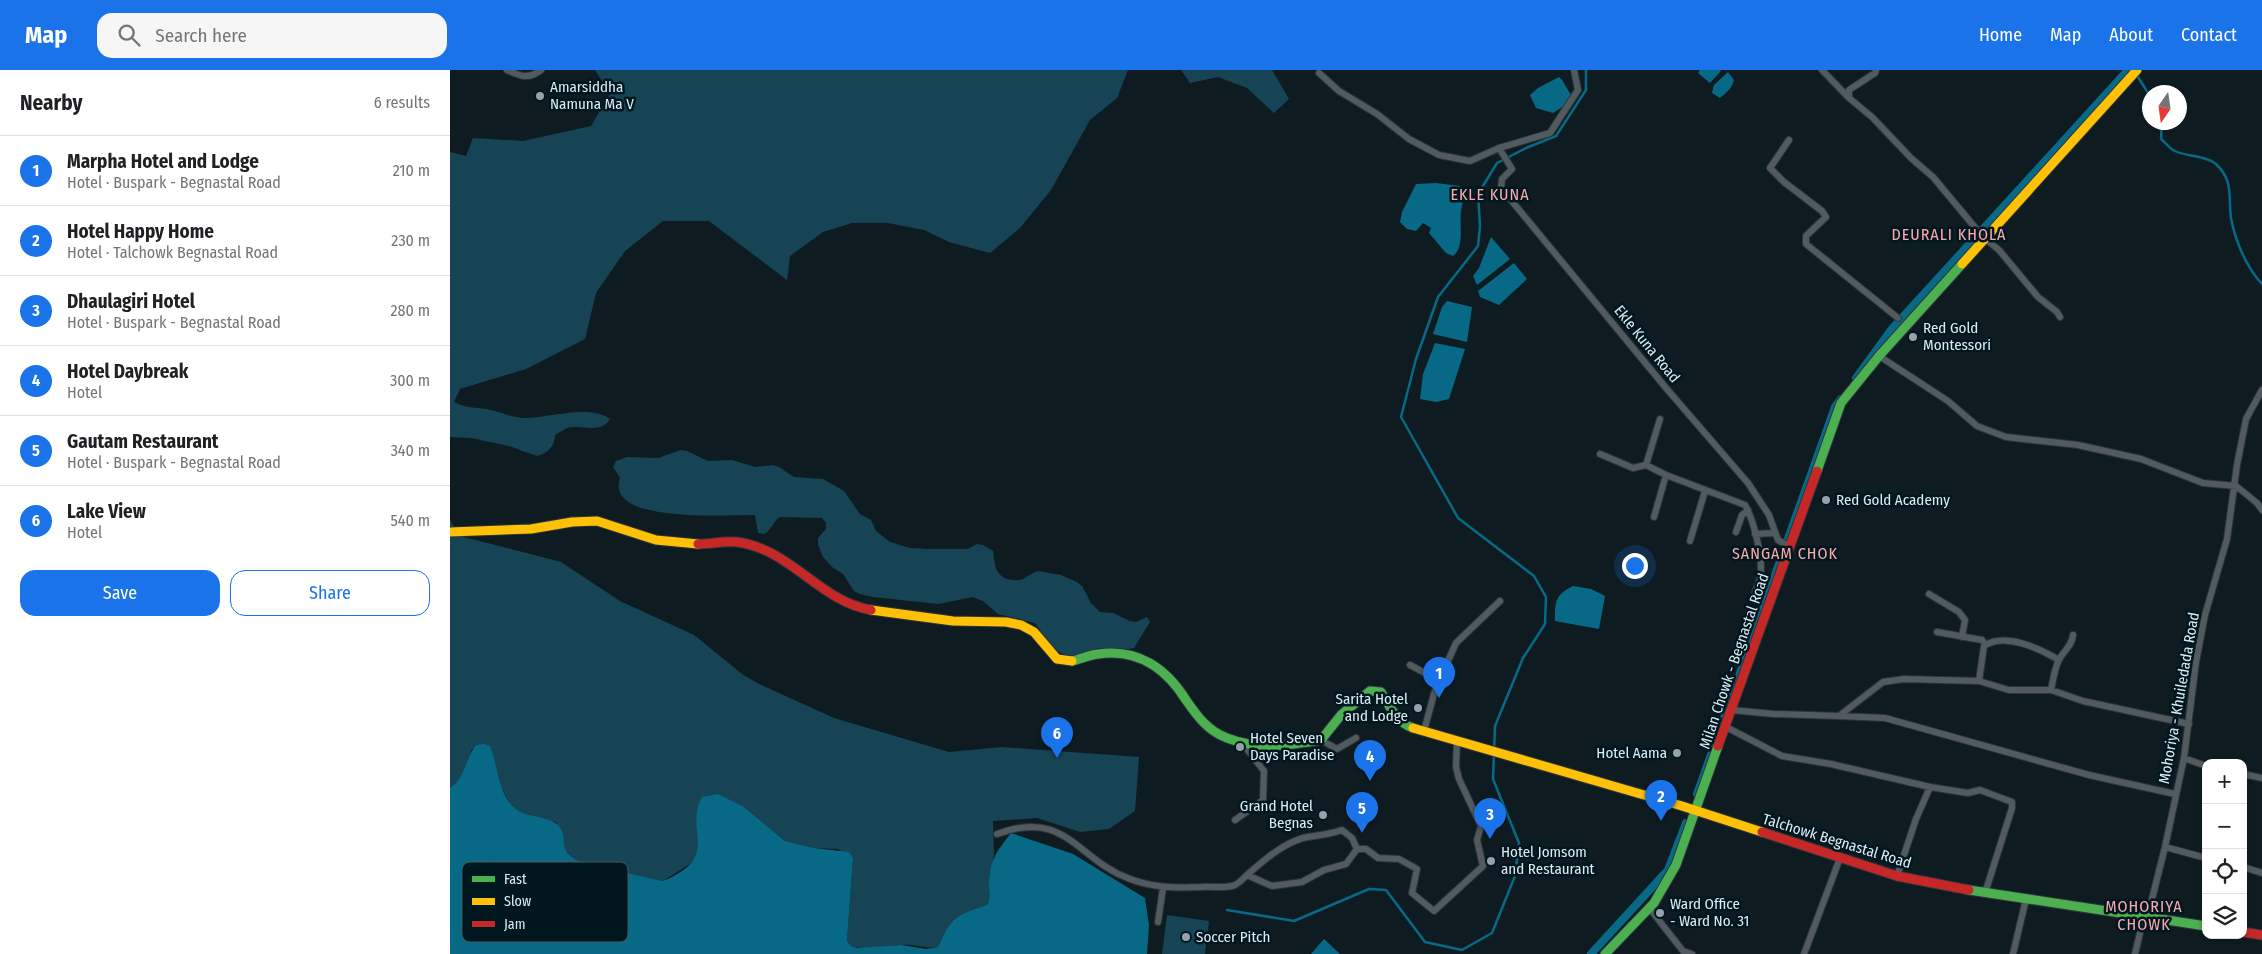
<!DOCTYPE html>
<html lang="en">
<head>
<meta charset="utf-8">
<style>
	body { margin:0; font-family:"Fira Sans Condensed",sans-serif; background:#f6f6f6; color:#202124 }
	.controls { position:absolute; right:15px; bottom:15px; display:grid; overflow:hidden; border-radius:10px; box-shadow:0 1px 4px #0004 }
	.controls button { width:45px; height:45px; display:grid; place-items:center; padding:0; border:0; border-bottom:1px solid #e0e0e0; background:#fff; color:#202124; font:25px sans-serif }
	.compass { position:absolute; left:1692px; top:15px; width:45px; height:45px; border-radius:50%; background:#fff; box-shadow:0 1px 4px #0004; rotate:193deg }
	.you { position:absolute; left:1184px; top:495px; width:18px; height:18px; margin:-12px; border:4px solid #fff; border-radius:50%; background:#1a73e8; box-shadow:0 0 0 8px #1a73e833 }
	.badge { display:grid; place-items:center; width:32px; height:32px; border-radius:50%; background:#1a73e8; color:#fff; font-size:16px; font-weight:700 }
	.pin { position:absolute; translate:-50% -41px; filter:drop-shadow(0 1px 2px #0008) }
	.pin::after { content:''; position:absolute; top:26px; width:18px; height:15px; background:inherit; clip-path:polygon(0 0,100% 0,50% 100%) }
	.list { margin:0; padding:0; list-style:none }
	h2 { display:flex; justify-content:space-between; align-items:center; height:65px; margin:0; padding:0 20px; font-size:21px }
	h2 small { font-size:16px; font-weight:400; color:#757577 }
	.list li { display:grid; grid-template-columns:32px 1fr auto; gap:15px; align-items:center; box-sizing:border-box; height:70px; padding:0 20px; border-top:1px solid #e0e0e0 }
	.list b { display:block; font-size:19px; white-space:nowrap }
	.list p { margin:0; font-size:16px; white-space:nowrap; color:#757577 }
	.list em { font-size:16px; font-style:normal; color:#757577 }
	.actions { display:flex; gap:10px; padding:15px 20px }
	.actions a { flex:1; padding:11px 0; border:1px solid #1a73e8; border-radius:15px; text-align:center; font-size:18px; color:#1a73e8 }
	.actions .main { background:#1a73e8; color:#fff }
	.icon { flex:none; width:28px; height:28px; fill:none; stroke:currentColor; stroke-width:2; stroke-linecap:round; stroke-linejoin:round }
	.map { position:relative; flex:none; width:1812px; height:884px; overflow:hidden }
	header { display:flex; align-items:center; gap:30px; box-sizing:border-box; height:70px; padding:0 25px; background:#1a73e8; color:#fff }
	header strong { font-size:24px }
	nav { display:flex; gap:28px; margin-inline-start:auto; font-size:18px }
	.search { width:350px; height:45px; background:#f6f6f6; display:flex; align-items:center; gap:12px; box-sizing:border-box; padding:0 18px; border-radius:15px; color:#757577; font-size:19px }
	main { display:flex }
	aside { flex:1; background:#fff }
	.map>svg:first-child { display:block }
</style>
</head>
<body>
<header>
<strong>Map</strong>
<div class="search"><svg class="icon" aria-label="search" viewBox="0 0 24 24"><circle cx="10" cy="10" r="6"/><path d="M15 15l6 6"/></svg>Search here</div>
<nav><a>Home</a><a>Map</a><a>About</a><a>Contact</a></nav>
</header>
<main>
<aside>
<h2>Nearby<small>6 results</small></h2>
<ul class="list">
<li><span class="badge">1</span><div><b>Marpha Hotel and Lodge</b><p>Hotel · Buspark - Begnastal Road</p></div><em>210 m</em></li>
<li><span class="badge">2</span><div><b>Hotel Happy Home</b><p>Hotel · Talchowk Begnastal Road</p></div><em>230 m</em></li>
<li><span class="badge">3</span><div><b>Dhaulagiri Hotel</b><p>Hotel · Buspark - Begnastal Road</p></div><em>280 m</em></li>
<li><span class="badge">4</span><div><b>Hotel Daybreak</b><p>Hotel</p></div><em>300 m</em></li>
<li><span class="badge">5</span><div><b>Gautam Restaurant</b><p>Hotel · Buspark - Begnastal Road</p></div><em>340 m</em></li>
<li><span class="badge">6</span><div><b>Lake View</b><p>Hotel</p></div><em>540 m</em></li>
</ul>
<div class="actions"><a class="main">Save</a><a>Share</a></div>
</aside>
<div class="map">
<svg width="1812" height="884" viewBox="0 0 1812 884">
	<rect width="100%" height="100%" fill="#0e1c22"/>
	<!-- green -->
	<path fill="#164454" d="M145,0H678L667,28L640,50L601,120L570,158L540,183L499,172L474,160L438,153H402L373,162L340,186L337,210L259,151H213L175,181L146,223L135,269L76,299L10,319L4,332C16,339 28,337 41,340C52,343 64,348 76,348C98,348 140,334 160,349C151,363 137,356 123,357C117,357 110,362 105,365C105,376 98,383 87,386L59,376L21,368L0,367V82L16,86L23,68L73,71L141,56L160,24Z
		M731,0H822L839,29L824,43L797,18L768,7L740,13Z
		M231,380L237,381L258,391L282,390L305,397L323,395L329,397L344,407L373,409L394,421L410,444L421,450L426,461L440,472L460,478L478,479H518L527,474L533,475L543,481C545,493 544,504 557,509C562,510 568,511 573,509C578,506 582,503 588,501L611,505L627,512L632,516L641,533L650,542L663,543L680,551L686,552L697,547L700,552L684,578L672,580L660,578H648L638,585L619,587L603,579L585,553L548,544L533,531L523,527L488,534L423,527L410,524L404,521L393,504L382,497L373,487L368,475V468L376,459V453L372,448L330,447C323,451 322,460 314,464L308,463L305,445C280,444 154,455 170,408L163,397L166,391L177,387L208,388Z
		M0,450L10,466L111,492L170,531L244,565L292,604L309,614L384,648L499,682L552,677L689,687L685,741L659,759L630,762L587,748L543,751L544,784L539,818L540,830L537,835L532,838L514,843L496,860L488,877C474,879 466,874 452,875C436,875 417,881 401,876L397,871L403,788L388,779L364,778L335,771L294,737L249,774L247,786L241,793L213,811L130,792C109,781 116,771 106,752C94,749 78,748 68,742C56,735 42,696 42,682L22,679C17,694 14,708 0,718Z
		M717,845L759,851L755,884H712Z"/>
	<!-- water -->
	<path fill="#086986" d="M1250,0H1270L1271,1L1260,13L1248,3Z
		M1278,2L1284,10C1282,18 1276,23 1270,28L1262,23L1264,15Z
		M1109,7L1112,10L1121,25L1114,36L1103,43L1086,38L1080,25L1088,18Z
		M986,113L1010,116L1014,121C1014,128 1012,134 1011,141C1009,154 1015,177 1003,186L996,183L979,163L981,158L973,153L966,161L957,159L950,152L952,142L966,114Z
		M1041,167L1060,189L1027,215L1023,206L1029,198Z
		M1064,193L1077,209L1049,235L1030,227L1028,221Z
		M997,231L1022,237L1017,272L983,264L992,237Z
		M985,273L1015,279L999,329L986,332L970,329L973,304Z
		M1123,516L1141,519L1155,526L1149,559L1105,551C1105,531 1105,525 1123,516Z
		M34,674L40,676C50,701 48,738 79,745C87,747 103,749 108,755C121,770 104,778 130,792L213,811C273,786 233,762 252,727L268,724L294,737L335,771L364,778L399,782L403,788L397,871L401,876L407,878L452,875L476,879L488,877L496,860L504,850L514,843L537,835C541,828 539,824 539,816C540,790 546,782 561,763L623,784L695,828L699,855L697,884H0V718C16,707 15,689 26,675Z
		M874,869L890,884H861Z"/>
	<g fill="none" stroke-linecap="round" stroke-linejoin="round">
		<!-- stream -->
		<path stroke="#086986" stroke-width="2.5" d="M1686,4L1700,26
			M1712,52L1711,69C1715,72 1720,79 1725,81C1737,87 1755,85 1766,94C1784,111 1778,126 1781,148C1785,170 1796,197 1812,214
			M777,840L844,851L919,819L936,820L975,872L1012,880L1042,863L1065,806L1069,773L1043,709L1045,656L1073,588L1095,554L1096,527L1084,506L1008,448L951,347L966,289L988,227L1028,176L1030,156L1028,124L1047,93L1076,78L1106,66L1136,20V0"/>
		<!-- canal -->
		<path stroke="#086986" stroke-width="8" d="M1406,308L1441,260L1678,0
			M1247,724L1385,337L1391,329
			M1141,884L1218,800L1236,753"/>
		<defs>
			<path id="street" d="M57,0C70,6 78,10 91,0
				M1372,0L1399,28
				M1426,0L1425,3L1399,20V28L1422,47L1461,88L1483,107L1533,167L1549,180L1588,227L1607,242L1610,247
				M869,3L889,21L927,44L959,69L989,85L1020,91L1049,78L1100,63L1128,20L1124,0
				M1339,70L1320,98L1334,112L1372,141L1376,147L1356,166V174L1448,248
				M1049,78L1062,99L1052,109L1051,118L1216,318L1298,413L1319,445L1328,470L1339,476
				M1429,286L1498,331L1527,356L1556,367L1628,375L1691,389L1753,413L1786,416L1807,433L1812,440
				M1210,349L1196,395L1216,405
				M1150,384L1183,398L1196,395
				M1204,447L1216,405L1295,435C1304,451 1314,490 1310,508C1309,514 1305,521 1303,527
				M1286,462L1292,445L1298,440
				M1305,464L1325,463
				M1240,471L1255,421
				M1479,524L1509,542L1515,550L1512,567
				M1487,562L1532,570L1536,575
				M960,595L990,611
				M1529,611L1534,576C1554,562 1589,578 1609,590
				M1601,620C1603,611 1604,601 1608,592C1612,582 1622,577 1623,565
				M1281,640L1324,644L1389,646L1433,612L1454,609L1529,611L1559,620H1601L1633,631L1739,654
				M1389,646L1435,648L1639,705L1725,724
				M1276,657L1332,686L1381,694L1480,717L1466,749L1447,806
				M974,661L985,620L1006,573L1050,531
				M871,670L887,679L906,668
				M1734,688L1756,696
				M1793,704L1812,708
				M1480,717L1518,723L1530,720L1562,732V738L1535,823
				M785,750L813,730L814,701L793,674
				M547,764C616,738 627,790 680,809C704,818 726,818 751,817C761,816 776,819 785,815C789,813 794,808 797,805L822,816L852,812L874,800L896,794L907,779H916L928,788L949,789L967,799L962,823L984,841L1033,796L1027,770L1031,756L1009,709L1006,697L1007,670
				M1715,777L1756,788
				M1793,797L1812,803
				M797,805C813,791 832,774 853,768C866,765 879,765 892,760L902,768L907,779
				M1200,839L1233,881L1242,884
				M708,852L713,818
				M1354,884L1390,788
				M1563,884L1576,829
				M1685,884L1694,846L1701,833L1715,777L1734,688L1746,592L1755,545L1777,469L1787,395L1796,349L1812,320"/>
			<path id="fast" d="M1367,401L1391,333L1429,286L1512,194
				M622,591C631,589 639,585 648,584C687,578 716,598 736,630C747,646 758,661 777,668C807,680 840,675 871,670L891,645L920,621L931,622C939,635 947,653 963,658
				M1519,820L1756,856
				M1155,884L1204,833L1226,795L1268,676"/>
			<path id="slow" d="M1512,194L1687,0
				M0,462L81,459L122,452L147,451L206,470L248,474
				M421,540L503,551L556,552L571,555L584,562L607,589L622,591
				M963,658L1232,736L1312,762"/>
			<path id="jam" d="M248,474C261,474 274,471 287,472C341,479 369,531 421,540
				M1268,676L1367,401
				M1312,762L1447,806L1519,820
				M1793,862L1812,865"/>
		</defs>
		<!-- street casing -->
		<use href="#street" stroke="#2c3539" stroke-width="8"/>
		<!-- fast casing -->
		<use href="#fast" stroke="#2c3539" stroke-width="11"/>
		<!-- slow casing -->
		<use href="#slow" stroke="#2c3539" stroke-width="11"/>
		<!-- jam casing -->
		<use href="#jam" stroke="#2c3539" stroke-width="11"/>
		<!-- street -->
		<use href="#street" stroke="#515b5f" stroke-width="6"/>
		<!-- fast -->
		<use href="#fast" stroke="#4caf50" stroke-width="9"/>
		<!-- slow -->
		<use href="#slow" stroke="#ffc107" stroke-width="9"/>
		<!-- jam -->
		<use href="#jam" stroke="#c62828" stroke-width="9"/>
	</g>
	<!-- markers -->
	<g fill="#95a3a9" stroke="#001720" stroke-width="2">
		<circle cx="90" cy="26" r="5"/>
		<circle cx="1463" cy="267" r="5"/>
		<circle cx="1376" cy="430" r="5"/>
		<circle cx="968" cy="638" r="5"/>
		<circle cx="790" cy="677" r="5"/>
		<circle cx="1227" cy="683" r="5"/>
		<circle cx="873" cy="745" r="5"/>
		<circle cx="1041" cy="791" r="5"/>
		<circle cx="1210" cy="843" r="5"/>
		<circle cx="736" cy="867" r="5"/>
	</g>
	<g text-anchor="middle" stroke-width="5" stroke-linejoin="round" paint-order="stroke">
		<!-- poi labels -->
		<g font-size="15" fill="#ddecf2" stroke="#001720" text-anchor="start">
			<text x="100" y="22">Amarsiddha<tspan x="100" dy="17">Namuna Ma V</tspan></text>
			<text x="1473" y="263">Red Gold<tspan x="1473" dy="17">Montessori</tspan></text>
			<text x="1386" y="435">Red Gold Academy</text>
			<text x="958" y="634" text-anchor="end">Sarita Hotel<tspan x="958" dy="17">and Lodge</tspan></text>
			<text x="800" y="673">Hotel Seven<tspan x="800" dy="17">Days Paradise</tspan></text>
			<text x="1217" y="688" text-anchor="end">Hotel Aama</text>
			<text x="863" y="741" text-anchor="end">Grand Hotel<tspan x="863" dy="17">Begnas</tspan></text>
			<text x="1051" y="787">Hotel Jomsom<tspan x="1051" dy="17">and Restaurant</tspan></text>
			<text x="1220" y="839">Ward Office<tspan x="1220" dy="17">- Ward No. 31</tspan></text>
			<text x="746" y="872">Soccer Pitch</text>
		</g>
		<!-- street labels -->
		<g font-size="15" fill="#ddecf2" stroke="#001720">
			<text transform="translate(1197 274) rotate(51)" y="5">Ekle Kuna Road</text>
			<text transform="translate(1284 591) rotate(-71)" y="5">Milan Chowk - Begnastal Road</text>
			<text transform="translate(1729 628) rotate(-80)" y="5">Mohoriya - Khuiledada Road</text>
			<text transform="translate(1387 771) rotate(17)" y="5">Talchowk Begnastal Road</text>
		</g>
		<!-- neighbourhood labels -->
		<g font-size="16" letter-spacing="1" fill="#fda9ab" stroke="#001720">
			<text x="1040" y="130">EKLE KUNA</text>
			<text x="1499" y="170">DEURALI KHOLA</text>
			<text x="1335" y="489">SANGAM CHOK</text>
			<text x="1694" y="842">MOHORIYA<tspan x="1694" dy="18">CHOWK</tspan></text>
		</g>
	</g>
	<!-- legend -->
	<rect x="12" y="792" width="166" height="80" rx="8" fill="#001720" stroke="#42575f" stroke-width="1"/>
	<rect x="22" y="806" width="23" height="6" fill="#4caf50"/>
	<rect x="22" y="828" width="23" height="7" fill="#ffc107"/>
	<rect x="22" y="851" width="23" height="6" fill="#c62828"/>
	<g font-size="14" fill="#ddecf2">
		<text x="54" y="814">Fast</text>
		<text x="54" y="836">Slow</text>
		<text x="54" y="859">Jam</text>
	</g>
</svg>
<div class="controls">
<button>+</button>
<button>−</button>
<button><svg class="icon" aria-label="locate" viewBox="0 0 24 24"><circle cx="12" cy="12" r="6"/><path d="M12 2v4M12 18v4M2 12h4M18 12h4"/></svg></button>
<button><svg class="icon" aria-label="layers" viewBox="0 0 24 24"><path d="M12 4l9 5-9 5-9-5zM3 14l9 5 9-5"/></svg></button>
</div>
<svg class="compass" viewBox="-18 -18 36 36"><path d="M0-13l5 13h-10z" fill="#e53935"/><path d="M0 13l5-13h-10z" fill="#757577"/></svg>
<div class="you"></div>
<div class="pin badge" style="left:989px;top:628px">1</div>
<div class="pin badge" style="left:1211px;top:751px">2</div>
<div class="pin badge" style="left:1040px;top:769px">3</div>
<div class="pin badge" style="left:920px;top:711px">4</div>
<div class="pin badge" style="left:912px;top:763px">5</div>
<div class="pin badge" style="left:607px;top:688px">6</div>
</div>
</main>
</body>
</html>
